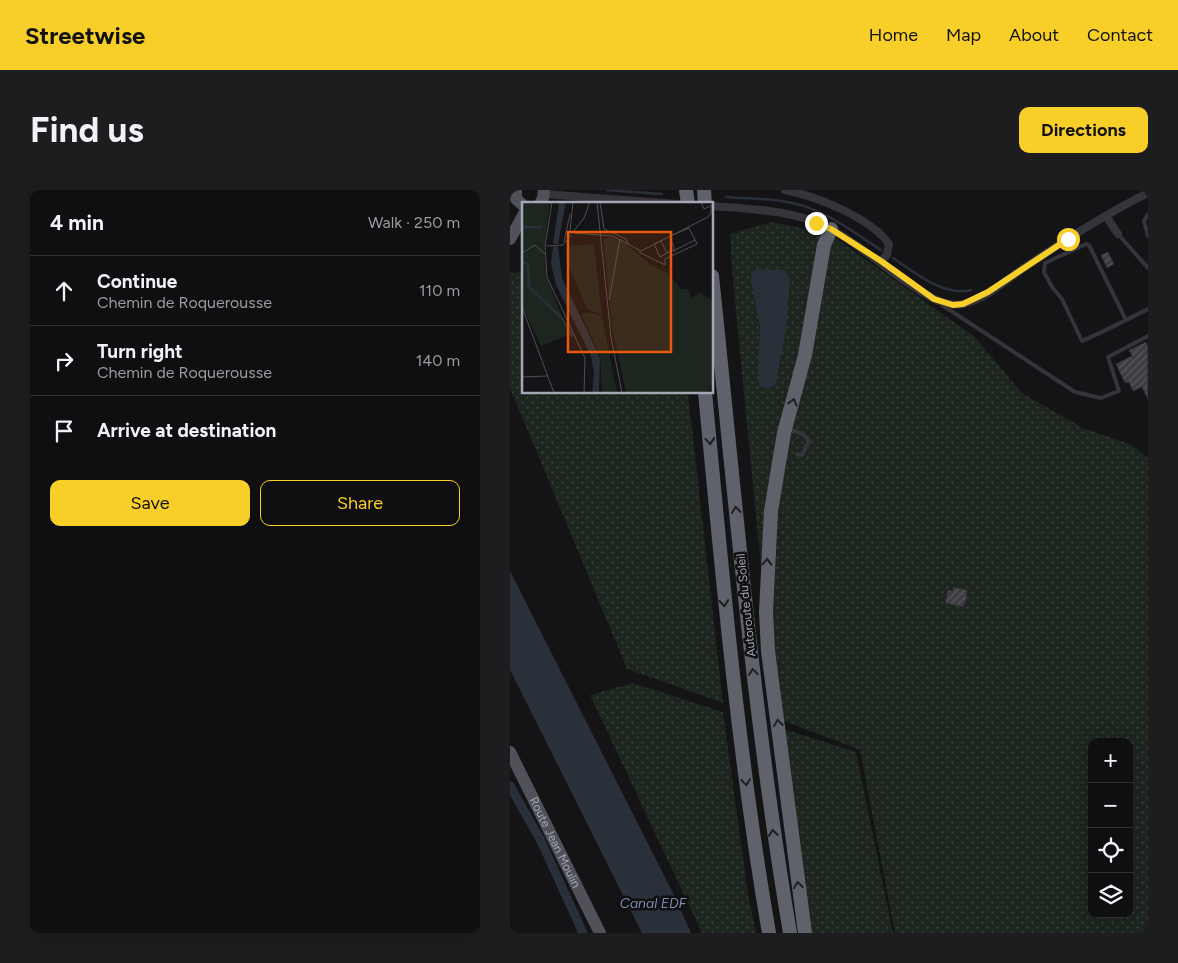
<!DOCTYPE html>
<html lang="en">
<head>
<meta charset="utf-8">
<style>
	body { margin:0; font-family:Figtree,sans-serif; background:#1d1c1e; color:#f1f3f6 }
	.controls { position:absolute; right:15px; bottom:15px; display:grid; overflow:hidden; border-radius:10px; box-shadow:0 5px 20px #0002 }
	.controls button { width:45px; height:45px; display:grid; place-items:center; padding:0; border:0; border-bottom:1px solid #2f2e30; background:#0f0e10; color:#f1f3f6; font:25px sans-serif }
	.stop { position:absolute; width:15px; height:15px; margin:-11px; border:4px solid #f8ce29; border-radius:50%; background:#fff }
	.stop.end { background:#f8ce29; border-color:#fff; box-shadow:0 1px 5px #0008 }
	.list { margin:0; padding:0; list-style:none }
	h2 { display:flex; justify-content:space-between; align-items:center; height:65px; margin:0; padding:0 20px; font-size:21px }
	h2 small { font-size:16px; font-weight:400; color:#9b9c9f }
	.list li { display:grid; grid-template-columns:32px 1fr auto; gap:15px; align-items:center; box-sizing:border-box; height:70px; padding:0 20px; border-top:1px solid #2f2e30 }
	.list b { display:block; font-size:19px; white-space:nowrap }
	.list p { margin:0; font-size:16px; white-space:nowrap; color:#9b9c9f }
	.list em { font-size:16px; font-style:normal; color:#9b9c9f }
	.actions { display:flex; gap:10px; padding:15px 20px }
	.actions a { flex:1; padding:11px 0; border:1px solid #f8ce29; border-radius:10px; text-align:center; font-size:18px; color:#f8ce29 }
	.actions .main { background:#f8ce29; color:#111 }
	.icon { flex:none; width:28px; height:28px; fill:none; stroke:currentColor; stroke-width:2; stroke-linecap:round; stroke-linejoin:round }
	.map { position:relative; flex:none; width:638px; height:743px; overflow:hidden; border-radius:10px }
	header { display:flex; align-items:center; gap:30px; box-sizing:border-box; height:70px; padding:0 25px; background:#f8ce29; color:#111 }
	header strong { font-size:24px }
	nav { display:flex; gap:28px; margin-inline-start:auto; font-size:18px }
	.intro { display:flex; align-items:center; justify-content:space-between; box-sizing:border-box; height:120px; padding:0 30px }
	h1 { margin:0; font-size:35px }
	.button { padding:12px 22px; border-radius:10px; background:#f8ce29; color:#111; font-size:18px; font-weight:700 }
	main { display:flex; gap:30px; padding:0 30px }
	aside { flex:1; background:#0f0e10; border-radius:10px; box-shadow:0 5px 20px #0002 }
	.map>svg:first-child { display:block }
</style>
</head>
<body>
<header>
<strong>Streetwise</strong>
<nav><a>Home</a><a>Map</a><a>About</a><a>Contact</a></nav>
</header>
<div class="intro"><h1>Find us</h1><a class="button">Directions</a></div>
<main>
<aside>
<h2>4 min<small>Walk · 250 m</small></h2>
<ul class="list">
<li><svg class="icon" aria-label="ahead" viewBox="0 0 24 24"><path d="M12 20V5M6 11l6-6 6 6"/></svg><div><b>Continue</b><p>Chemin de Roquerousse</p></div><em>110 m</em></li>
<li><svg class="icon" aria-label="right" viewBox="0 0 24 24"><path d="M7 20v-9h11M14 6l5 5-5 5"/></svg><div><b>Turn right</b><p>Chemin de Roquerousse</p></div><em>140 m</em></li>
<li><svg class="icon" aria-label="arrive" viewBox="0 0 24 24"><path d="M6 21V4h12l-3 4 3 4H6"/></svg><div><b>Arrive at destination</b></div></li>
</ul>
<div class="actions"><a class="main">Save</a><a>Share</a></div>
</aside>
<div class="map">
<svg width="638" height="743" viewBox="0 0 638 743">
	<defs>
		<pattern id="grass-dots" width="8" height="8" patternUnits="userSpaceOnUse" patternTransform="scale(1.25)"><rect width="8" height="8" fill="#1d251f"/><path d="M2 2h.1M6 6h.1" fill="none" stroke="#3b423d" stroke-width="1.8" stroke-linecap="round"/></pattern>
		<pattern id="building-hatch" width="6" height="6" patternUnits="userSpaceOnUse" patternTransform="scale(1.25)"><rect width="6" height="6" fill="#3e3d42"/><path d="M-1 1l2-2M0 6l6-6M5 7l2-2" fill="none" stroke="#57565b"/></pattern>
	</defs>
	<rect width="100%" height="100%" fill="#141315"/>
	<!-- grass -->
	<path fill="url(#grass-dots)" fill-rule="evenodd" d="M261,32L320,44L465,147L512,203L573,238L622,255L638,268V743H385L350,560L266,528L223,92L220,44ZM582,552H619V724H582Z
		M14,82V202L178,203L213,513L117,479L0,198V83Z
		M123,493L213,522L238,704L246,743H192L80,505Z
		M261,535L346,562L383,743H297Z"/>
	<!-- water -->
	<path fill="#293039" d="M247,79L274,80L280,88L276,140L266,193C261,199 257,200 250,196L248,189L250,136L241,91L242,83Z
		M0,381L165,707L181,743H132L0,480Z"/>
	<g fill="none" stroke-linecap="round" stroke-linejoin="round">
		<!-- stream -->
		<path stroke="#293039" stroke-width="2.5" d="M96,0L152,4
			M216,7C238,9 261,8 282,13C316,20 343,42 371,60
			M383,68C405,83 434,107 461,100"/>
		<!-- canal -->
		<path stroke="#293039" stroke-width="9" d="M0,596L31,651L73,743"/>
	</g>
	<!-- building -->
	<path fill="url(#building-hatch)" stroke="#2e2d31" d="M598,62L604,74L597,78L591,65Z
		M636,152L638,157V210L632,197L623,201L619,192L615,193L606,174L622,166L619,160Z
		M443,397L457,400L456,408H457L453,417L435,413L438,400L443,401Z"/>
	<g fill="none" stroke-linecap="round" stroke-linejoin="round">
		<!-- lane -->
		<path stroke="#34343a" stroke-width="4" d="M638,24L634,31L638,46
			M608,44L638,78
			M432,115L565,202L591,208L609,201L598,167L638,146
			M616,130L579,55L576,54L535,73L534,82L542,97L552,109L572,151C595,141 616,130 638,119
			M278,238L294,245L299,251L292,265L287,264"/>
		<!-- street -->
		<path stroke="#34343a" stroke-width="8" d="M275,0C306,6 361,28 379,54L377,65L371,71
			M34,4L167,14
			M202,16C242,19 285,20 321,39C357,59 387,90 424,109C433,113 444,116 453,114C476,109 496,90 515,77C554,51 595,24 638,3
			M596,26L608,44"/>
		<!-- primary -->
		<g stroke="#505159" stroke-width="12">
			<path d="M6,0V9L14,16"/>
			<path d="M30,14L33,8L34,0"/>
			<path d="M0,49L14,24"/>
			<path id="s1" d="M0,562L90,743"/>
		</g>
		<!-- highway -->
		<path stroke="#60626b" stroke-width="14" d="M176,0L178,14
			M194,0L195,14
			M202,86C225,305 243,525 280,743
			M195,202C212,383 228,564 259,743
			M295,743L258,461L256,422L261,321L274,243L295,165L314,55L321,39"/>
	</g>
	<!-- one-way arrows -->
	<defs><path id="oneway-chevron" d="M-2-3.5L2.5 0L-2 3.5" fill="none" stroke-width="1.6" stroke-linecap="round" stroke-linejoin="round" transform="scale(1.25)"/></defs>
	<g stroke="#1f1f22">
		<use href="#oneway-chevron" transform="translate(283 212) rotate(-76)"/>
		<use href="#oneway-chevron" transform="translate(200 251) rotate(85)"/>
		<use href="#oneway-chevron" transform="translate(226 320) rotate(-96)"/>
		<use href="#oneway-chevron" transform="translate(257 372) rotate(-88)"/>
		<use href="#oneway-chevron" transform="translate(214 413) rotate(85)"/>
		<use href="#oneway-chevron" transform="translate(243 482) rotate(-97)"/>
		<use href="#oneway-chevron" transform="translate(268 533) rotate(-97)"/>
		<use href="#oneway-chevron" transform="translate(236 592) rotate(83)"/>
		<use href="#oneway-chevron" transform="translate(263 643) rotate(-97)"/>
		<use href="#oneway-chevron" transform="translate(288 695) rotate(-97)"/>
	</g>
	<g fill="none" stroke-linecap="round" stroke-linejoin="round">
		<!-- route -->
		<path stroke="#f8ce29" stroke-width="6" d="M306,33L321,39L371,71L424,109L443,115L453,114L478,102L558,49"/>
	</g>
	<g text-anchor="middle" stroke-width="5" stroke-linejoin="round" paint-order="stroke">
		<!-- street labels -->
		<g font-size="12" fill="#a4a7b6" stroke="#0f0e10">
			<text transform="translate(236 415) rotate(-96)" y="4">Autoroute du Soleil</text>
			<text dy="4" stroke="none"><textPath href="#s1" startOffset="101">Route Jean Moulin</textPath></text>
		</g>
		<!-- water labels -->
		<g font-size="14" font-style="italic" fill="#7a90b3" stroke="#0f0e10">
			<text x="143" y="718">Canal EDF</text>
		</g>
	</g>
	<!-- overview -->
	<g transform="translate(12 12)">
		<rect width="191" height="191" fill="#141315"/>
		<path d="M0,0H28L22,46L24,73L47,133L19,144L0,104ZM88,35L98,37L129,63L146,71L159,87H166L170,96L178,90L191,99V179L186,191H104L88,116L99,119L89,115L81,37ZM72,42L80,113L65,107L44,58V44ZM66,110L80,114L95,191H80L78,153L59,112Z" fill="#1d251f"/>
		<path d="M37,0H44L36,42H31ZM31,44L36,45L40,76L78,156L77,191H70L72,171L69,154L34,83L29,62Z" fill="#293039"/>
		<path fill="none" stroke="#293039" stroke-width="2.5" d="M0,25H20M0,59L6,63L7,85L40,116L51,135"/>
		<path fill="none" stroke="#4e4e55" stroke-width="1" d="M30,0L23,44L25,75L63,156L62,191M75,0L89,135L100,191M78,0L82,27L104,37L106,42M179,0L182,7L192,2M48,29L51,0M51,30L62,16L68,0M52,31L91,34L119,49L186,15L189,11V4M42,40L48,12M24,44L41,43L49,33M153,48L173,38M117,50L143,63V57L175,42L167,26L148,34L153,50M0,51L13,43L24,53M145,51L139,39L132,42L138,55L140,54L145,51L150,49L152,48M87,98L98,37M0,105L32,191M0,175L25,174"/>
		<path fill="#e8590c" fill-opacity="0.15" stroke="#e8590c" stroke-width="2.5" d="M46,30H149V150H46Z"/>
		<rect width="191" height="191" fill="none" stroke="#a4a7b6" stroke-width="2.5"/>
	</g>
</svg>
<div class="controls">
<button>+</button>
<button>−</button>
<button><svg class="icon" aria-label="locate" viewBox="0 0 24 24"><circle cx="12" cy="12" r="6"/><path d="M12 2v4M12 18v4M2 12h4M18 12h4"/></svg></button>
<button><svg class="icon" aria-label="layers" viewBox="0 0 24 24"><path d="M12 4l9 5-9 5-9-5zM3 14l9 5 9-5"/></svg></button>
</div>
<div class="stop" style="left:558px;top:49px"></div>
<div class="stop end" style="left:306px;top:33px"></div>
</div>
</main>
</body>
</html>
